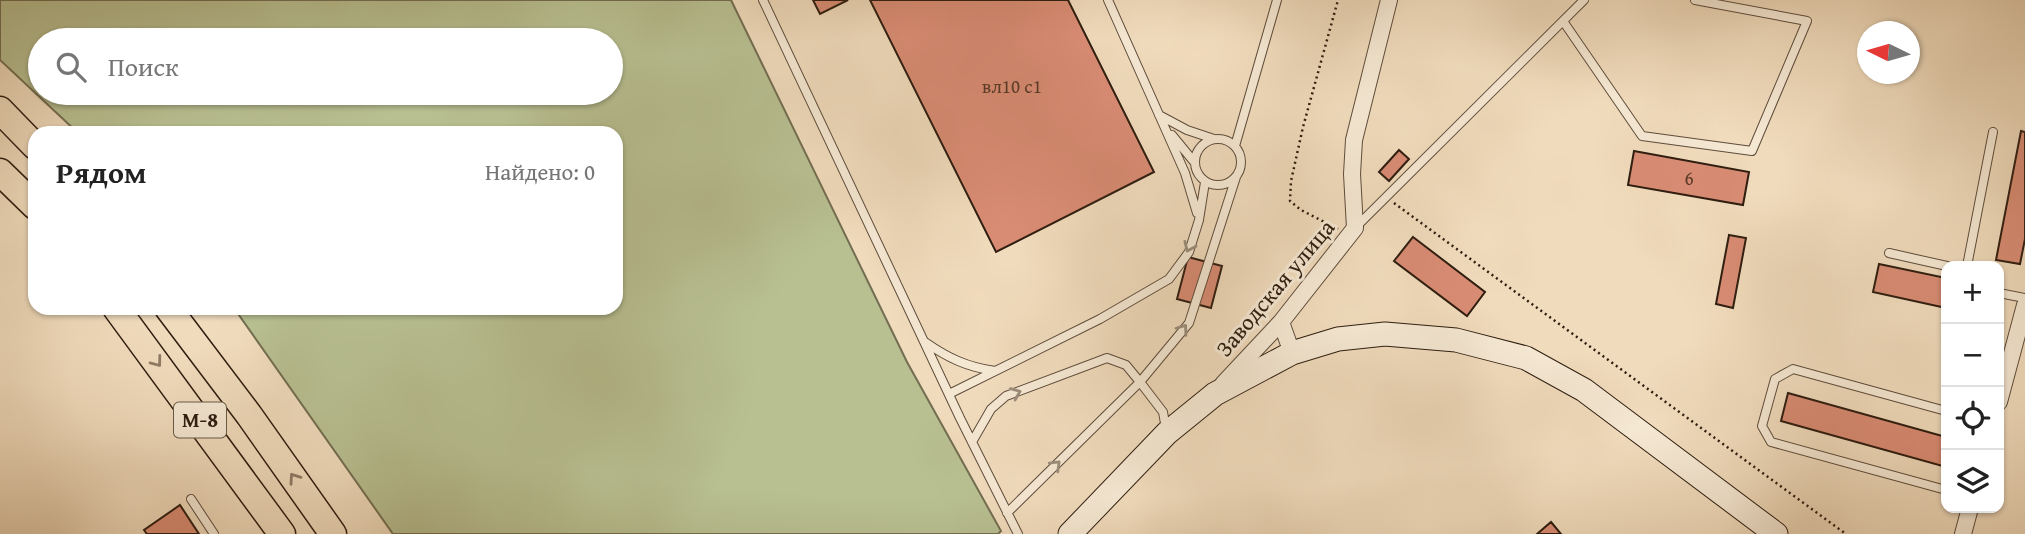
<!DOCTYPE html>
<html lang="ru">
<head>
<meta charset="utf-8">
<style>
	body { margin:0; font-family:"Gentium Book Plus",serif; background:#f6f6f6; color:#222 }
	.controls { position:absolute; right:21px; bottom:21px; display:grid; overflow:hidden; border-radius:14px; box-shadow:0 2px 5px #0004 }
	.controls button { width:63px; height:63px; display:grid; place-items:center; padding:0; border:0; border-bottom:2px solid #e0e0e0; background:#fff; color:#222; font:35px sans-serif }
	.compass { position:absolute; left:1857px; top:21px; width:63px; height:63px; border-radius:50%; background:#fff; box-shadow:0 2px 5px #0004; rotate:275deg }
	.list { margin:0; padding:0; list-style:none }
	h2 { display:flex; justify-content:space-between; align-items:center; height:91px; margin:0; padding:0 28px; font-size:30px }
	h2 small { font-size:23px; font-weight:400; color:#767676 }
	.icon { flex:none; width:38px; height:38px; fill:none; stroke:currentColor; stroke-width:2; stroke-linecap:round; stroke-linejoin:round }
	.map { position:relative; flex:none; width:2025px; height:534px; overflow:hidden }
	.search { position:absolute; background:#fff; box-shadow:0 2px 5px #0004; left:28px; top:28px; width:595px; height:77px; display:flex; align-items:center; gap:18px; box-sizing:border-box; padding:0 24px; border-radius:38px; color:#767676; font-size:26px }
	.panel { position:absolute; background:#fff; box-shadow:0 2px 5px #0004; left:28px; top:126px; width:595px; height:189px; border-radius:21px }
	.map>svg:first-child { display:block }
</style>
</head>
<body>
<div class="map">
<svg width="2025" height="534" viewBox="0 0 2025 534">
	<rect width="100%" height="100%" fill="#f0dbbc"/>
	<filter id="stains"><feTurbulence type="fractalNoise" baseFrequency=".00286" numOctaves="4"/><feColorMatrix values="0 0 0 0 .2 0 0 0 0 .09 0 0 0 0 .02 0 0 0 .5 -.17"/></filter>
	<radialGradient id="worn" r=".72"><stop offset=".6" stop-color="#630" stop-opacity="0"/><stop offset="1" stop-color="#630" stop-opacity=".3"/></radialGradient>
	<!-- green -->
	<path fill="#b8c092" stroke="#736e51" stroke-width="2" fill-rule="evenodd" d="M0,0H731L907,362L1001,531L998,534H393L234,308H616V133H78L0,60ZM40,40H611V93H40Z"/>
	<!-- building -->
	<path fill="#d98c74" stroke="#2e1d10" stroke-width="2" d="M813,0H848L820,14Z
		M870,0H1068L1154,172L996,252Z
		M2021,131L2025,132V239L2020,264L1996,260Z
		M1399,150L1409,159L1389,181L1379,172Z
		M1634,151L1749,172L1743,205L1628,185Z
		M1729,235L1746,238L1733,308L1716,304Z
		M1413,237L1485,292L1467,316L1394,261Z
		M1188,257L1222,266L1211,308L1177,299Z
		M1879,264L1946,278V308L1873,292Z
		M1788,393L1946,437V467L1781,421Z
		M180,505L199,534H147L144,530Z
		M1551,522L1561,534H1537Z"/>
	<g fill="none" stroke-linecap="round" stroke-linejoin="round">
		<defs>
			<path id="service" d="M763,0L960,418L1018,534
				M1108,0L1185,173L1197,213
				M1563,21L1642,136L1752,151L1807,21L1695,0
				M1159,115L1187,130L1214,139
				M1172,135L1195,163
				M1195 162a23 23 0 1 1 46 0a23 23 0 1 1-46 0Z
				M1235,146L1277,0
				M1357,226L1584,0
				M1889,253L1947,266
				M1967,266L1993,132
				M1999,293L2025,298
				M925,342C948,358 967,367 995,371
				M949,394L1100,319L1169,279L1189,252L1199,220L1205,182
				M1946,411L1793,369L1775,379L1762,426L1771,442L1946,490
				M972,442L991,409L1006,396L1107,358L1126,365L1140,382L1163,412L1166,429
				M191,499L214,534
				M1007,513L1140,382L1189,323L1236,177"/>
			<path id="minor" d="M1281,322L1292,353
				M1223,384L1281,322L1355,228L1352,174L1354,140L1389,0
				M1999,402L2025,305
				M1963,534L1970,508"/>
			<path id="secondary" d="M1070,534L1167,433L1215,394L1292,353L1338,339L1385,334L1456,340L1526,358L1584,390L1776,534"/>
			<path id="trunk" d="M0,110L35,146
				M0,172L35,206
				M116,308L282,534
				M168,308L249,415L333,534"/>
		</defs>
		<!-- service casing -->
		<use href="#service" stroke="#5e4c3b" stroke-width="10"/>
		<!-- minor casing -->
		<use href="#minor" stroke="#5e4c3b" stroke-width="18"/>
		<!-- secondary casing -->
		<use href="#secondary" stroke="#2e1d10" stroke-width="25"/>
		<!-- trunk casing -->
		<use href="#trunk" stroke="#2e1d10" stroke-width="29"/>
		<!-- path -->
		<path stroke="#2e1d10" stroke-width="2.5" stroke-dasharray="2 3.5" stroke-linecap="butt" d="M1394,203L1846,534
			M1338,229L1301,210L1290,201L1291,181L1303,127L1338,0"/>
		<!-- service -->
		<use href="#service" stroke="#f5e8d3" stroke-width="8"/>
		<!-- minor -->
		<use href="#minor" stroke="#f5e8d3" stroke-width="16"/>
		<!-- secondary -->
		<use href="#secondary" stroke="#f5e8d3" stroke-width="23"/>
		<!-- trunk -->
		<use href="#trunk" stroke="#f0dbbc" stroke-width="26"/>
	</g>
	<!-- one-way arrows -->
	<defs><path id="oneway-chevron" d="M-2-3.5L2.5 0L-2 3.5" fill="none" stroke-width="1.6" stroke-linecap="round" stroke-linejoin="round" transform="scale(1.75)"/></defs>
	<g stroke="#9b8d7b">
		<use href="#oneway-chevron" transform="translate(1189 247) rotate(114)"/>
		<use href="#oneway-chevron" transform="translate(1183 329) rotate(-54)"/>
		<use href="#oneway-chevron" transform="translate(1016 393) rotate(-22)"/>
		<use href="#oneway-chevron" transform="translate(1056 465) rotate(-44)"/>
	</g>
	<g stroke="#8f7c66">
		<use href="#oneway-chevron" transform="translate(157 362) rotate(53)"/>
		<use href="#oneway-chevron" transform="translate(294 478) rotate(-125)"/>
	</g>
	<g text-anchor="middle" stroke-width="6" stroke-linejoin="round" paint-order="stroke">
		<!-- number labels -->
		<g font-size="19" fill="#593929">
			<text x="1012" y="93">вл10 с1</text>
			<text x="1689" y="185">6</text>
		</g>
		<!-- shield labels -->
		<rect fill="#f5e8d3" stroke="#6a5a4a" stroke-width="2" x="174" y="402.5" width="52" height="35" rx="5"/>
		<g font-size="21" font-weight="bold" fill="#2e1d10">
			<text x="200" y="427">М-8</text>
		</g>
		<!-- street labels -->
		<g font-size="23" fill="#2e1d10" stroke="#f5e8d3">
			<text transform="translate(1275 288) rotate(-50)" y="8">Заводская улица</text>
		</g>
	</g>
	<rect width="100%" height="100%" filter="url(#stains)"/>
	<rect width="100%" height="100%" fill="url(#worn)"/>
</svg>
<div class="controls">
<button>+</button>
<button>−</button>
<button><svg class="icon" aria-label="locate" viewBox="0 0 24 24"><circle cx="12" cy="12" r="6"/><path d="M12 2v4M12 18v4M2 12h4M18 12h4"/></svg></button>
<button><svg class="icon" aria-label="layers" viewBox="0 0 24 24"><path d="M12 4l9 5-9 5-9-5zM3 14l9 5 9-5"/></svg></button>
</div>
<svg class="compass" viewBox="-18 -18 36 36"><path d="M0-13l5 13h-10z" fill="#e53935"/><path d="M0 13l5-13h-10z" fill="#767676"/></svg>
<div class="search"><svg class="icon" aria-label="search" viewBox="0 0 24 24"><circle cx="10" cy="10" r="6"/><path d="M15 15l6 6"/></svg>Поиск</div>
<section class="panel">
<h2>Рядом<small>Найдено: 0</small></h2>
<ul class="list">
</ul>
</section>
</div>
</body>
</html>
